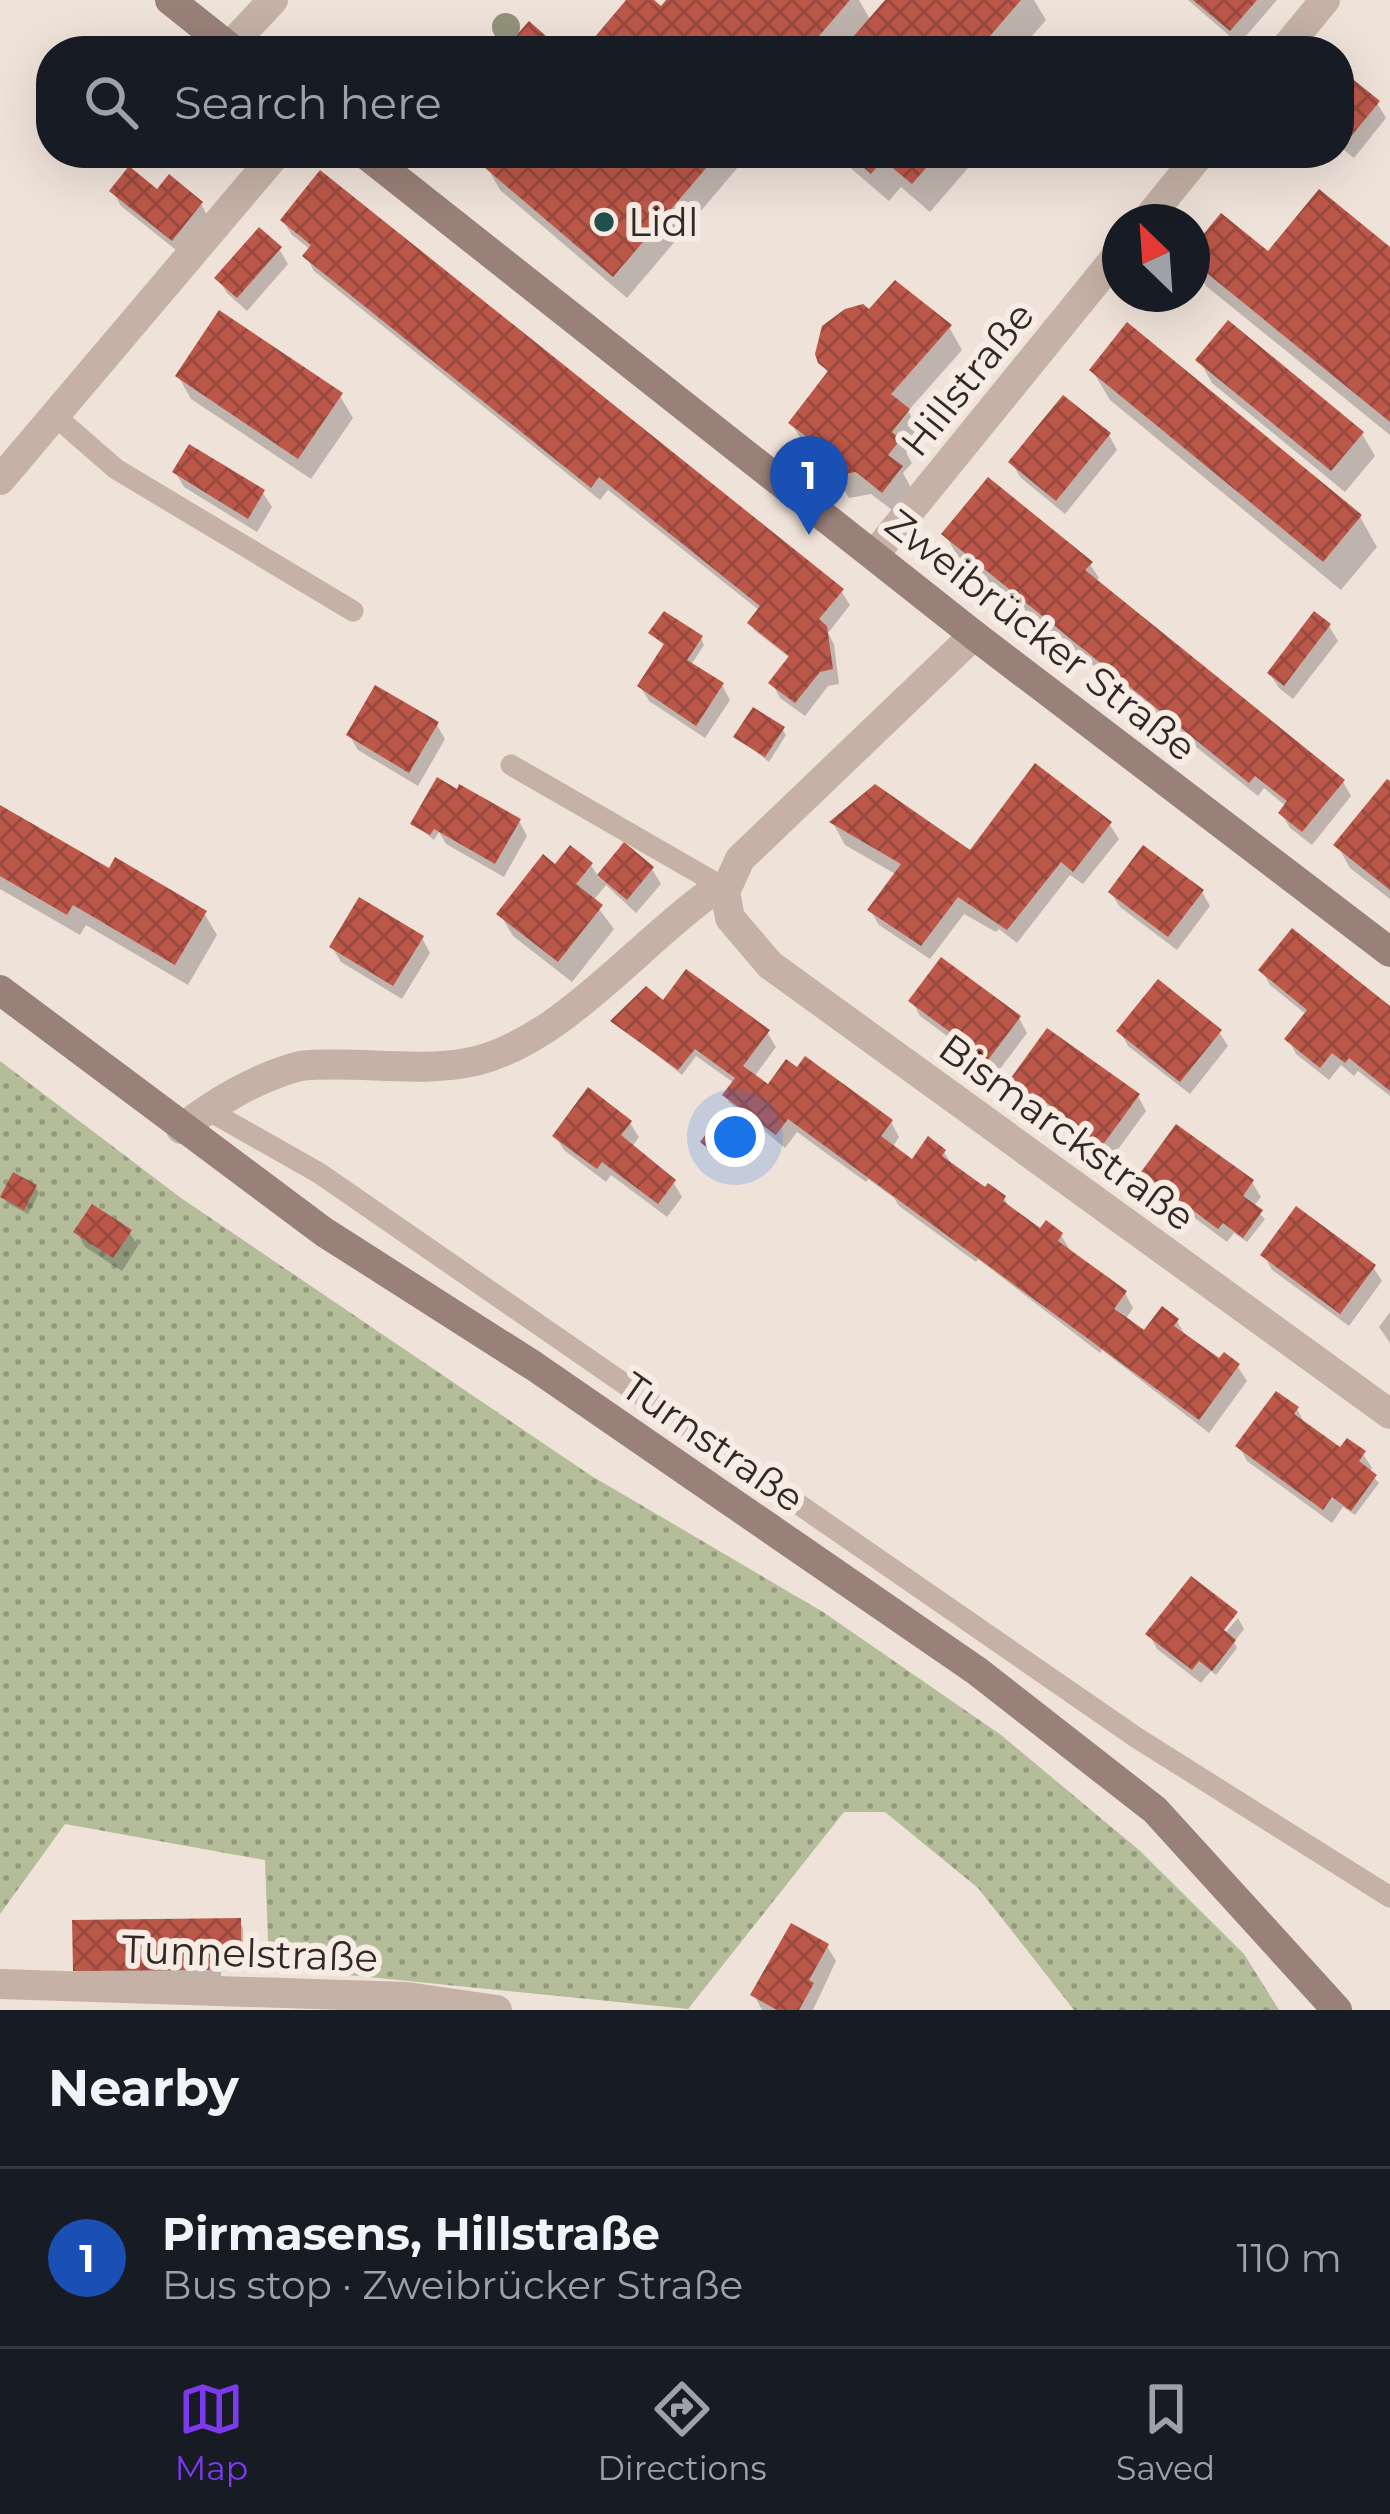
<!DOCTYPE html>
<html lang="en">
<head>
<meta charset="utf-8">
<style>
	body { margin:0; font-family:Montserrat,sans-serif; background:#20242c; color:#f1f3f6 }
	.compass { position:absolute; left:1102px; top:204px; width:108px; height:108px; border-radius:50%; background:#171b24; box-shadow:0 12px 48px #0002; rotate:335deg }
	.you { position:absolute; left:735px; top:1137px; width:42px; height:42px; margin:-30px; border:9px solid #fff; border-radius:50%; background:#1a73e8; box-shadow:0 0 0 18px #1a73e833 }
	.badge { display:grid; place-items:center; width:78px; height:78px; border-radius:50%; background:#7c3aed; color:#fff; font-size:39px; font-weight:700 }
	.pin { position:absolute; translate:-50% -99px; filter:drop-shadow(0 3px 6px #0008) }
	.pin::after { content:''; position:absolute; top:63px; width:42px; height:36px; background:inherit; clip-path:polygon(0 0,100% 0,50% 100%) }
	.list { margin:0; padding:0; list-style:none }
	h2 { display:flex; justify-content:space-between; align-items:center; height:156px; margin:0; padding:0 48px; font-size:51px }
	h2 small { font-size:39px; font-weight:400; color:#9ea1a6 }
	.list li { display:grid; grid-template-columns:78px 1fr auto; gap:36px; align-items:center; box-sizing:border-box; height:180px; padding:0 48px; border-top:3px solid #363941 }
	.list b { display:block; font-size:45px; white-space:nowrap }
	.list p { margin:0; font-size:39px; white-space:nowrap; color:#9ea1a6 }
	.list em { font-size:39px; font-style:normal; color:#9ea1a6 }
	.icon { flex:none; width:66px; height:66px; fill:none; stroke:currentColor; stroke-width:2; stroke-linecap:round; stroke-linejoin:round }
	.map { position:relative; flex:none; width:1390px; height:2010px; overflow:hidden }
	.search { position:absolute; background:#171b24; box-shadow:0 12px 48px #0002; left:36px; right:36px; top:36px; height:132px; display:flex; align-items:center; gap:30px; box-sizing:border-box; padding:0 42px; border-radius:48px; color:#9ea1a6; font-size:45px }
	.sheet { height:336px; background:#171b24 }
	nav { display:flex; justify-content:space-around; align-items:center; box-sizing:border-box; height:168px; border-top:3px solid #363941; background:#171b24; font-size:33px; color:#9ea1a6 }
	nav a { display:grid; justify-items:center; gap:6px }
	nav .on { color:#7c3aed }
	.map>svg:first-child { display:block }
</style>
</head>
<body>
<div class="map">
<svg width="1390" height="2010" viewBox="0 0 1390 2010">
	<defs>
		<pattern id="green-dots" width="8" height="8" patternUnits="userSpaceOnUse" patternTransform="scale(3)"><rect width="8" height="8" fill="#b4bc9a"/><path d="M2 2h.1M6 6h.1" fill="none" stroke="#93997d" stroke-width="1.8" stroke-linecap="round"/></pattern>
		<pattern id="building-cross-hatch" width="8" height="8" patternUnits="userSpaceOnUse" patternTransform="scale(3)"><rect width="8" height="8" fill="#bc584a"/><path d="M0 0l8 8M0 8l8-8" fill="none" stroke="#99493d"/></pattern>
	</defs>
	<rect width="100%" height="100%" fill="#efe2d9"/>
	<!-- green -->
	<path fill="url(#green-dots)" d="M0,1061L181,1198L590,1475L823,1612L1001,1735L1139,1850L1244,1954L1279,2010H1074L978,1888L885,1812H844L688,2009L269,1967L265,1860L65,1824L0,1914Z"/>
	<!-- shadow -->
	<path fill="#0003" d="M630,0H649L661,10L670,0H859L871,21L888,0H1034L1046,20L1019,51H587Z
		M1188,0H1277L1239,44Z
		M544,38L548,44L542,51H513Z
		M1339,74L1377,103L1386,118L1354,158L1339,146Z
		M499,153H750L627,298L500,190L487,167Z
		M833,153H981L930,212L901,187L889,201Z
		M113,191L157,194L201,204L209,219L181,254L121,206Z
		M283,221L841,591L850,605L828,633L834,644L839,684L828,686L805,716L780,698L772,683L791,659L754,630L751,623L760,611L608,490L600,500L314,271L306,256L311,250L292,235Z
		M279,249L288,264L247,311L227,293L218,278Z
		M1390,250V435L1206,286L1192,261V253L1268,256Z
		M870,314L949,327L962,350L908,411L921,433L906,453L912,463L903,473L913,491L896,513L871,494L849,498L829,464L805,446L792,424L829,375L821,362Z
		M1199,360L1362,434L1375,456L1345,492L1212,383Z
		M1092,370L1360,517L1377,547L1341,590L1110,400Z
		M178,376L340,396L353,418L311,479L191,399Z
		M1109,435L1117,450L1065,514L1020,477L1012,463Z
		M175,472L263,493L272,507L257,532L184,487Z
		M945,534L1090,564L1099,578L1095,582L1343,782L1351,796L1312,845L1290,828L1281,813L1287,807L1264,788L1258,796L1022,609L958,557Z
		M1329,626L1338,641L1293,699L1279,688L1270,674Z
		M652,634L701,638L704,645L691,665L722,685L730,700L705,738L649,701L640,686L666,647Z
		M437,725L445,739L418,786L358,750L349,735Z
		M782,729L786,735L769,762L737,737Z
		M1036,768L1110,825L1119,839L1083,884L1070,875L1017,943L999,929L996,932L964,914L930,959L879,925L870,910L897,875L845,845L833,823L970,854Z
		M1390,785V899L1350,868L1337,845Z
		M0,808L110,872L204,913L217,935L188,985L86,925L80,935L0,889Z
		M519,821L527,836L504,877L446,844L439,832L434,840L414,824Z
		M625,847L652,869L661,884L636,913L606,885L593,901L614,929L572,982L513,936L500,914L555,868L591,865L599,878Z
		M1202,892L1210,906L1177,950L1120,907L1111,893Z
		M422,938L430,953L402,999L341,962L332,947Z
		M1262,971L1390,1010V1096L1358,1071L1354,1076L1341,1065L1329,1080L1296,1054L1288,1039L1307,1015L1270,985Z
		M912,1001L1019,1018L1027,1033L997,1073L920,1016Z
		M661,1002L767,1032L776,1047L754,1077L769,1088L891,1122L899,1137L892,1148L912,1163L944,1152L954,1168L1004,1198L1011,1210L1041,1232L1061,1235L1070,1250L1125,1293L1133,1308L1125,1320L1142,1332L1177,1321L1185,1335L1219,1363L1224,1356L1238,1367L1247,1381L1209,1433L1102,1350L1100,1353L978,1259L976,1262L899,1206L894,1198L868,1179L866,1182L797,1132L785,1148L729,1102L726,1095L734,1083L696,1056L682,1075L614,1021Z
		M1120,1031L1219,1032L1228,1046L1190,1094L1128,1046Z
		M1012,1082L1138,1096L1146,1111L1108,1163L1090,1150L1080,1133L1041,1105L1038,1110L1020,1097Z
		M630,1123L639,1137L632,1147L673,1182L682,1197L667,1217L611,1175L606,1182L564,1150L555,1136Z
		M724,1137L728,1144L718,1157L704,1142Z
		M1144,1172L1252,1182L1261,1197L1253,1207L1265,1219L1247,1242L1234,1233L1227,1242L1153,1187Z
		M35,1187L39,1193L28,1214L7,1203L3,1197Z
		M77,1232H129L138,1246L122,1271L85,1247Z
		M1264,1255L1373,1267L1382,1281L1349,1326L1272,1270Z
		M1390,1312V1343L1379,1327Z
		M1297,1409L1305,1424L1340,1451L1363,1454L1372,1468L1369,1472L1379,1483L1355,1515L1343,1507L1332,1523L1247,1461L1239,1446Z
		M1238,1618L1244,1629L1234,1642L1237,1648L1216,1675L1211,1671L1201,1683L1157,1649L1149,1634L1225,1633Z
		M239,1921L243,1928V1958H221V1992L89,1993L76,1971Z
		M827,1946L836,1961L813,2010H762L754,1995Z"/>
	<!-- building -->
	<path fill="url(#building-cross-hatch)" d="M626,0H654L661,6L666,0H850L806,51H583Z
		M885,0H1021L977,51H841Z
		M1193,0H1257L1230,31Z
		M529,21L546,36L533,51H512L507,46Z
		M1339,68L1380,101L1344,145L1339,141Z
		M495,153H719L613,277L484,167Z
		M847,153H939L912,184L883,160L871,174Z
		M129,166L157,189L169,174L203,202L172,241L109,191Z
		M320,170L844,589L819,619L827,626L833,669L820,672L795,703L768,683L789,656L747,623L760,606L599,477L591,488L302,256L311,245L280,220Z
		M1319,189L1390,247V422L1192,261V248L1221,213L1268,251Z
		M259,227L282,247L237,298L214,278Z
		M895,280L952,325L891,394L910,409L892,432L901,439L888,455L903,466L882,493L856,472L833,476L825,462L826,451L788,423L828,371L818,363L815,354L822,326L845,309L863,304L869,309Z
		M219,310L343,393L298,459L175,376Z
		M1228,320L1364,432L1331,471L1195,360Z
		M1127,322L1362,515L1323,562L1089,370Z
		M1063,395L1111,433L1056,501L1008,462Z
		M189,444L265,490L248,519L172,472Z
		M988,477L1093,562L1085,570L1345,780L1302,832L1278,813L1287,801L1255,776L1249,783L941,534Z
		M664,611L703,636L687,660L724,683L696,726L637,686L664,644L648,633Z
		M1314,611L1331,624L1284,686L1267,673Z
		M375,685L439,722L409,773L346,735Z
		M753,707L785,727L765,757L733,737Z
		M1035,763L1112,822L1073,872L1061,862L1007,930L958,897L921,946L867,910L901,864L829,822L875,784L970,850Z
		M437,777L457,789L459,784L521,819L495,864L434,829L430,835L410,824Z
		M1387,779L1390,781V890L1333,845Z
		M0,805L109,868L115,857L207,911L175,965L73,905L67,915L0,876Z
		M624,842L654,867L627,900L597,875Z
		M570,845L593,863L576,884L603,905L558,962L496,914L543,854L555,864Z
		M1143,845L1204,890L1168,937L1108,892Z
		M359,897L424,936L393,986L329,947Z
		M1292,928L1390,1006V1091L1349,1058L1345,1063L1332,1053L1320,1068L1284,1039L1307,1010L1258,970Z
		M941,957L1021,1016L988,1060L908,1001Z
		M686,969L770,1030L743,1066L768,1084L786,1059L797,1067L805,1056L893,1120L881,1136L912,1159L928,1136L946,1150L942,1156L985,1187L988,1183L1006,1196L1003,1201L1040,1228L1046,1220L1063,1233L1058,1241L1127,1291L1114,1309L1129,1319L1144,1330L1162,1306L1179,1319L1174,1326L1219,1358L1224,1352L1240,1364L1199,1420L788,1119L776,1135L722,1095L735,1078L695,1049L678,1070L610,1021L646,986L663,1000Z
		M1158,979L1222,1030L1180,1082L1116,1031Z
		M1047,1028L1140,1094L1099,1150L1078,1135L1082,1129L1032,1092L1029,1097L1008,1082Z
		M588,1087L632,1121L621,1135L676,1180L658,1204L602,1162L597,1169L552,1136Z
		M1176,1124L1254,1180L1243,1196L1263,1210L1243,1238L1223,1223L1218,1229L1141,1172Z
		M712,1126L726,1135L714,1153L700,1142Z
		M13,1172L37,1185L24,1210L0,1197Z
		M92,1204L132,1230L113,1258L73,1232Z
		M1296,1206L1376,1265L1340,1314L1260,1255Z
		M1276,1391L1299,1407L1294,1414L1340,1447L1347,1438L1366,1451L1359,1461L1377,1475L1351,1511L1332,1497L1323,1510L1235,1446Z
		M1191,1576L1238,1612L1224,1630L1236,1640L1212,1671L1199,1661L1192,1670L1145,1634Z
		M241,1918V1952H210V1970L73,1971L72,1920Z
		M791,1923L829,1944L809,1980L814,1983L799,2010H777L750,1995Z"/>
	<g fill="none" stroke-linecap="round" stroke-linejoin="round">
		<!-- lane -->
		<path stroke="#c5b1a6" stroke-width="21" d="M54,415L116,469L353,611
			M511,765L716,883L725,892
			M206,1109L319,1173L1137,1738L1390,1897"/>
		<!-- street -->
		<path stroke="#c5b1a6" stroke-width="30" d="M229,47L273,0
			M1283,51L1325,0
			M1145,222L1201,153
			M0,480L277,153
			M874,555L1120,252
			M725,892L730,918L770,965L1390,1414
			M725,892L740,859L974,635
			M181,1129C215,1102 258,1077 300,1066C357,1060 419,1074 476,1061C561,1040 637,946 707,895L725,892
			M0,1984L407,1997L497,2010"/>
		<!-- secondary -->
		<path stroke="#998078" stroke-width="30" d="M170,0L234,51
			M364,153L974,635L1390,952
			M0,990L324,1232L534,1366L977,1671L1155,1810L1337,2010"/>
	</g>
	<!-- trees -->
	<circle fill="#92917a" cx="506" cy="27" r="14"/>
	<!-- markers -->
	<circle fill="#1f504d" stroke="#f7ece4" stroke-width="4.5" cx="604" cy="222" r="12"/>
	<g text-anchor="middle" stroke-width="12" stroke-linejoin="round" paint-order="stroke">
		<!-- poi labels -->
		<g font-size="39" fill="#322926" stroke="#f7ece4" text-anchor="start">
			<text x="628" y="236">Lidl</text>
		</g>
		<!-- street labels -->
		<g font-size="39" fill="#322926" stroke="#f7ece4">
			<text transform="translate(967 379) rotate(-51)" y="14">Hillstraße</text>
			<text transform="translate(1041 635) rotate(38)" y="14">Zweibrücker Straße</text>
			<text transform="translate(1067 1132) rotate(36)" y="14">Bismarckstraße</text>
			<text transform="translate(713 1442) rotate(35)" y="14">Turnstraße</text>
			<text transform="translate(250 1953) rotate(2)" y="14">Tunnelstraße</text>
		</g>
	</g>
</svg>
<svg class="compass" viewBox="-18 -18 36 36"><path d="M0-13l5 13h-10z" fill="#e53935"/><path d="M0 13l5-13h-10z" fill="#9ea1a6"/></svg>
<div class="you"></div>
<div class="pin badge" style="left:809px;top:535px;background:#1a4fb4">1</div>
<div class="search"><svg class="icon" aria-label="search" viewBox="0 0 24 24"><circle cx="10" cy="10" r="6"/><path d="M15 15l6 6"/></svg>Search here</div>
</div>
<section class="sheet">
<h2>Nearby<small></small></h2>
<ul class="list">
<li><span class="badge" style="background:#1a4fb4">1</span><div><b>Pirmasens, Hillstraße</b><p>Bus stop · Zweibrücker Straße</p></div><em>110 m</em></li>
</ul>
</section>
<nav>
<a class="on"><svg class="icon" aria-label="map" viewBox="0 0 24 24"><path d="M3 6l6-2 6 2 6-2v14l-6 2-6-2-6 2zM9 4v14M15 6v14"/></svg>Map</a>
<a><svg class="icon" aria-label="directions" viewBox="0 0 24 24"><path d="M12 3l9 9-9 9-9-9zM9 14v-3h6M13 9l2 2-2 2"/></svg>Directions</a>
<a><svg class="icon" aria-label="saved" viewBox="0 0 24 24"><path d="M7 4h10v16l-5-4-5 4z"/></svg>Saved</a>
</nav>
</body>
</html>
